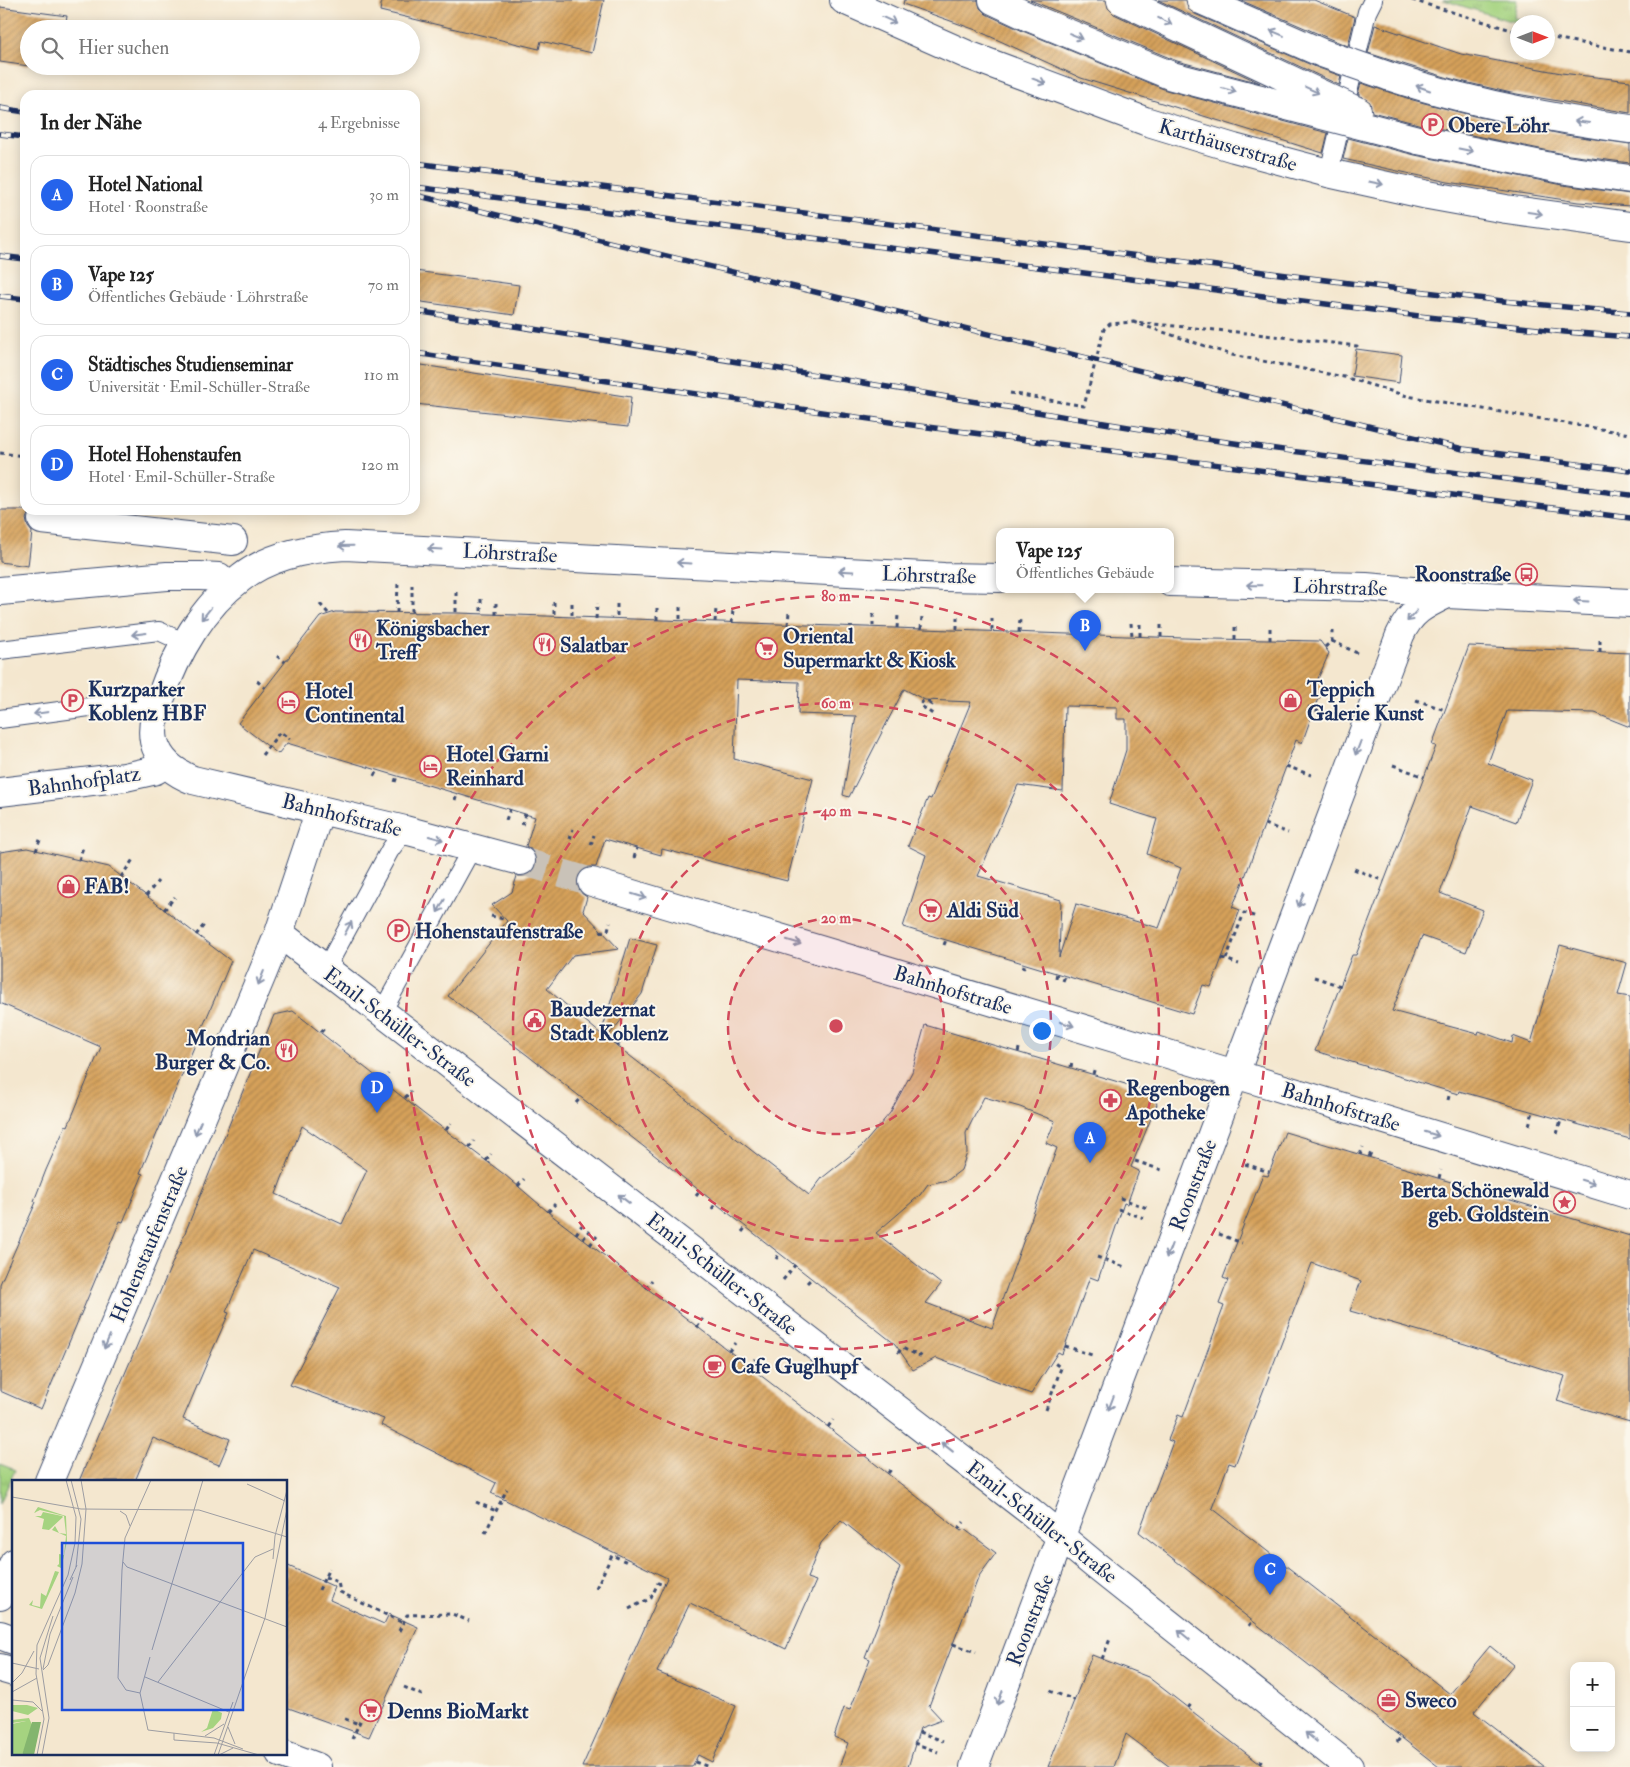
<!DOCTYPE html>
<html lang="de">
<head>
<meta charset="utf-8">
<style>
	body { margin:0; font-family:"IM FELL Double Pica",serif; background:#f6f6f6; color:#222 }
	.controls { position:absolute; right:15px; bottom:15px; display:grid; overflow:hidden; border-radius:10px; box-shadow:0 2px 12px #0003 }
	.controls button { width:45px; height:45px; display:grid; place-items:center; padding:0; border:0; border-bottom:1px solid #e0e0e0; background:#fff; color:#222; font:25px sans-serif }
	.compass { position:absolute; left:1510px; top:15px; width:45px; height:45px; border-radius:50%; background:#fff; box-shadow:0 2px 12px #0003; rotate:90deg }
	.you { position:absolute; left:1041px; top:1030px; width:18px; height:18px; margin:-12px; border:4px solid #fff; border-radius:50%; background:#1a73e8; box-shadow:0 0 0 8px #1a73e833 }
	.badge { display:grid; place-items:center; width:32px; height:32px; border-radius:50%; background:#2563eb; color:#fff; font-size:16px; font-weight:700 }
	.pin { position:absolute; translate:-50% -41px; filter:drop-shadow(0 1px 2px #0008) }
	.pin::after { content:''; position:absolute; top:26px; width:18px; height:15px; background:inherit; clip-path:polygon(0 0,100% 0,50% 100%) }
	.popup { position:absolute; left:996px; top:528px; width:178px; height:65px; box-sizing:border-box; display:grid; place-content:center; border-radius:10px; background:#fff; filter:drop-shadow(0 1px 4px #0005); font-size:16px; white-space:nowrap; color:#767676 }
	.popup b { font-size:19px; color:#222 }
	.popup::after { content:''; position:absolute; left:50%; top:100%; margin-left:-10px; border:10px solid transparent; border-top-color:#fff }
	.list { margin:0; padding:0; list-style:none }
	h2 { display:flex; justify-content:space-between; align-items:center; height:65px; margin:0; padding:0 20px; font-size:21px }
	h2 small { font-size:16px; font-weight:400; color:#767676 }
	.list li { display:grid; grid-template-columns:32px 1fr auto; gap:15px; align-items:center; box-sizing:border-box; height:80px; margin:0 10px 10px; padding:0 10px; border:1px solid #e0e0e0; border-radius:15px }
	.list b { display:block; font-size:19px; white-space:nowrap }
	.list p { margin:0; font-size:16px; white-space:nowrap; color:#767676 }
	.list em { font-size:16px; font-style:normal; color:#767676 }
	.icon { flex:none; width:28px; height:28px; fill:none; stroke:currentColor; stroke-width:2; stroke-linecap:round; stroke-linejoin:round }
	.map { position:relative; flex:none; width:1630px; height:1767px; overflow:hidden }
	.search { position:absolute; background:#fff; box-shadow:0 2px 12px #0003; left:20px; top:20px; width:400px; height:55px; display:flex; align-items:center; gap:12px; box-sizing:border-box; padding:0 18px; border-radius:28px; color:#767676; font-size:19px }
	.panel { position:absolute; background:#fff; box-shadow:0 2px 12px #0003; left:20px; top:90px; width:400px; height:425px; border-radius:15px }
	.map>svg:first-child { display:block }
</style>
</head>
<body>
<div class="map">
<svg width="1630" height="1767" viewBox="0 0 1630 1767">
	<defs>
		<pattern id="grass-tufts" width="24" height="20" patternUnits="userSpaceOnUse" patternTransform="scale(1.25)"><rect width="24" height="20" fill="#a5d380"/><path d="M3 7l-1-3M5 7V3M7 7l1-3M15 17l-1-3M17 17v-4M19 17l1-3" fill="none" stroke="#8db571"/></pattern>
		<pattern id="building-hatch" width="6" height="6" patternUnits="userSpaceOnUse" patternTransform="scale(1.25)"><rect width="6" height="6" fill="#d6a15a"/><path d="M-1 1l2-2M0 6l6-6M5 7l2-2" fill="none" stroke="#ad844e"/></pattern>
	</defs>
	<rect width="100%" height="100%" fill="#fbf7ec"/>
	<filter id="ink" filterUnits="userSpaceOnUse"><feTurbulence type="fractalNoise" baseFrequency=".02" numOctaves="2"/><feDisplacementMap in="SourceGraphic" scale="10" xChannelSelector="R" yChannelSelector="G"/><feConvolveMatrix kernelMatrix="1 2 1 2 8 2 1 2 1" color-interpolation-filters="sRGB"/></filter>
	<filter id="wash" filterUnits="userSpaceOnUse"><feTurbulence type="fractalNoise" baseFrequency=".0096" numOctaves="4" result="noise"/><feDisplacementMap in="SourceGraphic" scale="20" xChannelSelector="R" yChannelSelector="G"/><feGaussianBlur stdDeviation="1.12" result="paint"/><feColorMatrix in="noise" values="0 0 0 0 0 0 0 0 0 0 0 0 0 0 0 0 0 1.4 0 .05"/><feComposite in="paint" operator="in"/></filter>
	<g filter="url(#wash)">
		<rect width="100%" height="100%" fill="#f4e7cf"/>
		<!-- grass -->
		<path fill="url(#grass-tufts)" stroke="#60816f" d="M1443,0H1517L1514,18L1537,22L1510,21Z
			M0,1464L15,1470L0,1503Z"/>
		<g id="blocks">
			<!-- building -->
			<path fill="url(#building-hatch)" fill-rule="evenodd" d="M382,0H604L592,53L541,41L539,49L380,11Z
				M904,0H978L980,8L986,14L1025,32L1166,90L1328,133L1323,153L1081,78L976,30L903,4Z
				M1030,0H1106L1108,8L1114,14L1260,83L1177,61Z
				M1158,0H1186L1188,9L1195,14L1316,67L1341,76L1339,85Z
				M1240,0H1314L1355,17L1348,46L1328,38Z
				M0,7L67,16L65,29H29V66L0,62Z
				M1375,25L1461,54L1561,73L1630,81V113L1511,93L1452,79L1393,61L1368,53Z
				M1361,83L1413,100L1474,116L1566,135L1630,144V163L1569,155L1422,125L1372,112L1370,102L1358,94Z
				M1348,138L1415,155L1563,185L1630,194V206L1578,202L1448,182L1343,159Z
				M415,271L519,285L514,315L415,301Z
				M1356,349L1402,355L1399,383L1352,376Z
				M415,364L631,397L628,427L415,404Z
				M0,510H30L26,519L28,527L32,532L28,566L0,562Z
				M335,612L458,613L1213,639L1320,641L1329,653L1317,681L1327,689L1317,701L1302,743L1296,740L1240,890L1232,907L1240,910L1222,958L1211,987L1203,985L1192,1014L903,927L926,855L908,846L928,798L931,799L971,702L925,700L904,689L849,797L843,795L856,716L798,714L799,682L737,680L734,759L813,779L787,881L662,849L661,855L605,839L596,867H588L582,870L577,877V886L581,893L587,897L583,911L619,949L573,955L547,989L601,1034L630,938L657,945L642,994L607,1038L809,1195L822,1178L862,1146L890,1113L912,1072L925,1025L1149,1091L1157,1104L1131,1167L1139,1171L1127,1204L1124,1203L1098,1280L1090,1277L1062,1354L1058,1352L1031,1394L936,1358L913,1370L895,1344L527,1055L448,996L507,921L492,905L512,892L517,876H526L532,872L536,865V856L532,850L526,846L535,817L287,743L278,754L238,723L320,617ZM1065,706L1117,707V719H1126V750L1109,804L1157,819L1147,854L1181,868L1159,928L1076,904L1059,957L1061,900L978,876L1018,785L1063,791ZM984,1097L1020,1107L1055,1121L1046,1143L1057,1148L992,1328L926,1303L941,1284L876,1233L920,1195L928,1184L948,1180L961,1170L967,1153L966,1133Z
				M1469,646L1630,653V727L1595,713L1507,711L1488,763L1532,780L1516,822L1472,806L1440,893L1483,910L1466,952L1422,936L1392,1011L1478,1034L1479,1031L1512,1043L1513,1036L1531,1043L1560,945L1627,963L1618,995L1630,997V1139L1459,1091L1458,1094L1315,1051L1352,955H1356L1436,746L1432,745Z
				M27,848L109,867L231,961L140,1173L143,1174L123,1222L120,1221L41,1409L0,1391V1284L36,1202L34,1201L46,1170L66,1125L68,1126L101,1047L0,1003V852Z
				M293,1011L424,1114L505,1175L554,1217L828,1427L961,1531L964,1529L996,1553L979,1576L929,1706L942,1720L920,1728L908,1767H839L848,1743L834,1737L844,1708L850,1710L870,1659L865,1657L900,1567L841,1520L821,1543L807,1578L816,1581L786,1649L690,1603L657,1672L736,1706L712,1762L698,1755L692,1767H582L667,1578L491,1493L496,1483L381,1425L384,1419L290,1385L340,1287L253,1250L226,1312L229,1313L209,1358L183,1419L230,1439L219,1465L153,1438L135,1481H79L180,1245L274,1015ZM302,1126L367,1170L342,1224L276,1194Z
				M1285,1132L1630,1236V1422L1557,1401L1565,1376L1465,1344L1350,1311L1361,1281L1312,1263L1235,1465L1229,1463L1212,1508L1450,1694L1490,1646L1513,1665L1474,1712L1545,1767H1439L1139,1532L1173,1442L1168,1440L1178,1415L1183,1417L1224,1306L1219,1304L1228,1280L1223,1278L1263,1175L1268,1176Z
				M286,1565L335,1587L330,1600L384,1624L389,1614L418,1627L369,1737L286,1707Z
				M1092,1655L1148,1677L1264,1767H1170L1126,1734L1114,1767H1048Z"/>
		</g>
	</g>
	<g filter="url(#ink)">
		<use href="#blocks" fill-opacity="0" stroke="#3c4b6f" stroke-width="1"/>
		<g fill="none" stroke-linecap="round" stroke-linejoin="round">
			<!-- street-tunnel -->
			<path stroke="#c9c2b8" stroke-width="28" stroke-dasharray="28 14" stroke-linecap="butt" d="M521,861L592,882"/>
			<defs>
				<path id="lane" d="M1328,173L1333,156L1367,12L1373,0
					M0,650L159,631L185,643
					M0,719L141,700L158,707
					M328,972L330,961L390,850L405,830
					M382,1012L472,848"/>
				<path id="street" d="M844,0L968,55L1145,121L1234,148L1328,173L1428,195L1506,209L1630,226
					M42,520L233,541
					M1170,582L1366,587L1447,594L1630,603
					M0,591L167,576H200L219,577
					M0,792L125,777L156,770L165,763
					M521,861L405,830L193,780C175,773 159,761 154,741C151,727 156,710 161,697C176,653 203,606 241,578C270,555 309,548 345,546L944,577L1000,578
					M592,882L1235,1074L1630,1195
					M279,933L1031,1512L1095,1565L1349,1767
					M49,1481L261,977L279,933L320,810
					M0,1596L14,1563
					M974,1767L1400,635C1411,611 1424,605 1447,594"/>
				<path id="secondary" d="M0,1635L14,1640
					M0,1668L14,1672
					M280,1753L317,1767"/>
				<path id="highway" d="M993,0L1031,18
					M1388,76C1467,102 1548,118 1630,129
					M1418,140L1566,170L1630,179"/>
			</defs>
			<!-- lane casing -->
			<use href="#lane" stroke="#3c4b6f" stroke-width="20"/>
			<!-- street casing -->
			<use href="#street" stroke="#3c4b6f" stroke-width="30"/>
			<!-- secondary casing -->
			<use href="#secondary" stroke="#3c4b6f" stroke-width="30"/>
			<!-- highway casing -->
			<use href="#highway" stroke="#3c4b6f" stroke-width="30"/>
			<!-- path -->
			<path stroke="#3c4b6f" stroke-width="3" stroke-dasharray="4 4" stroke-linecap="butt" d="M1412,0L1518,32
				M1548,37L1630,52
				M1133,322L1232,355L1344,377L1407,396L1630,434
				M1010,393L1084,406L1104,329L1110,324L1133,322L1257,334L1357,346L1359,349
				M0,453L25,456
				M300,510L301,516
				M456,592V613
				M481,599V614
				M554,602V617
				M572,603V618
				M320,604L329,614
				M617,604V619
				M680,607V621
				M397,612L398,582
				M412,612V585
				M873,614V628
				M496,615V600
				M957,617V630
				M992,618V631
				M596,619L597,603
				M657,620V606
				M715,622L716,608
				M732,623L733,608
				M1131,623L1132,636
				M1140,624V636
				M788,625L789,611
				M1161,625V637
				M1235,627V639
				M897,628L898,615
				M1270,628V640
				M921,629L922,616
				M1019,632L1020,619
				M1081,634V621
				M1600,640V652
				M1332,641L1357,653
				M1325,647L1332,641V631
				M277,656L285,662
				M257,681L265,688
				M1416,700L1445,710
				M929,703L932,705L933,703L923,701L920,705L934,715
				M1308,707L1333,717
				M262,755L280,732L290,739
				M1393,765L1424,777
				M1286,766L1311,775
				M374,776L377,770
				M395,782L397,776
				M455,800L457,793
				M506,820L510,809
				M1265,824L1288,833
				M522,825L525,814
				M570,839L573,829
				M591,845L594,835
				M36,851L41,837
				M634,858L637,848
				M79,860L83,847
				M1354,869L1384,881
				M121,877L134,858
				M146,896L158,881
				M164,910L175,897
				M491,916L504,919
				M600,932L608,930L610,922
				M196,935L204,925
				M944,945L946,940
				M1222,958L1239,964
				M1226,959L1244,913L1257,917
				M1023,969L1025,964
				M1314,977L1341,986
				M1056,978L1057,973
				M1063,981L1065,976
				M321,1032L326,1026
				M617,1046L628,1032
				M1018,1052L1020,1045
				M1071,1067L1072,1061
				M1093,1074L1095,1067
				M383,1081L388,1074
				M1153,1097L1167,1089
				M405,1098L411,1091
				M1448,1100L1450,1092
				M576,1103L581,1097
				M1529,1125L1533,1112
				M446,1130L451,1123
				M1557,1134L1561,1120
				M469,1148L474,1141
				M1360,1155L1363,1147
				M1369,1157L1372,1150
				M486,1161L491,1154
				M1135,1161L1162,1170
				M1245,1164L1269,1172
				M1439,1178L1441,1170
				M518,1186L524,1179
				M696,1196L700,1191
				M1120,1198L1147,1208
				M712,1209L716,1203
				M1118,1209L1144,1218
				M548,1212L555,1204
				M742,1232L746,1227
				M576,1234L582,1225
				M1219,1234L1242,1243
				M1629,1236L1630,1235
				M583,1239L590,1231
				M590,1245L597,1236
				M1097,1257L1125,1267
				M776,1259L780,1253
				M783,1280L795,1265
				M807,1283L812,1278
				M646,1288L652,1280
				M697,1327L703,1319
				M1065,1346L1092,1355
				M729,1351L735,1343
				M898,1353L902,1348L920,1356L922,1353
				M749,1366L755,1359
				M1046,1410L1061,1368L1052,1361
				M828,1427L833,1420
				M888,1473L893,1467
				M476,1502L496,1511
				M958,1529L964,1522
				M485,1533L507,1489
				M325,1577L338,1582L340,1592L403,1623
				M596,1588L612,1555L627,1562L628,1559
				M319,1590L329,1568
				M629,1609L651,1598L658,1583L664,1585
				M1249,1626L1252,1622
				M399,1631L407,1615L452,1614L469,1621
				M953,1644L976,1652
				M1102,1659L1110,1639
				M404,1687L424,1696
				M1050,1691L1075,1700
				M1188,1708L1192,1703
				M345,1719L359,1724
				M919,1732L943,1741
				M352,1739L362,1717
				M1397,1742L1401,1737
				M914,1743L938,1752
				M695,1762L709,1767
				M1259,1763L1263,1758"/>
			<!-- lane -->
			<use href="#lane" stroke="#fff" stroke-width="18"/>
			<!-- street -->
			<use href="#street" stroke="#fff" stroke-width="28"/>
			<!-- secondary -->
			<use href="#secondary" stroke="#fff" stroke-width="28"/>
			<!-- highway -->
			<use href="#highway" stroke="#fff" stroke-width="28"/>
			<defs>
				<path id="rail" d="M0,108L25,112
					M0,134L25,137
					M415,163L1357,284L1503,301L1630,313
					M415,187L1419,316L1565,332L1630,337
					M415,195L1463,449L1630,471
					M0,256L25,259
					M0,296L25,299
					M415,311C641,344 866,384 1092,421C1270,451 1450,471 1630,495
					M415,353L904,424L1630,518"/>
			</defs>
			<!-- rail casing -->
			<use href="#rail" stroke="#1b2f5e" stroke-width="5.5"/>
			<!-- rail -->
			<use href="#rail" stroke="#fbf7ec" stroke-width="4" stroke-dasharray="11" stroke-linecap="butt"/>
			<defs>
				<path id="highway-bridge" d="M1121,0L1357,111
					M1201,0L1322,53L1388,76
					M1031,18L1172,76L1418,140"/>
			</defs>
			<!-- highway-bridge casing -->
			<use href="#highway-bridge" stroke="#3c4b6f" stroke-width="30" stroke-linecap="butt"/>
			<!-- path-bridge -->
			<path stroke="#3c4b6f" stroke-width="3" stroke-dasharray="4 4" stroke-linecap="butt" d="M929,700V703"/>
			<!-- highway-bridge -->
			<use href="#highway-bridge" stroke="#fff" stroke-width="28"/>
		</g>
		<!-- one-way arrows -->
		<defs><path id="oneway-shaft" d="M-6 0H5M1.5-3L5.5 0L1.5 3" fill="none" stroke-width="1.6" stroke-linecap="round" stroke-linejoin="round" transform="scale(1.25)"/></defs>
		<g stroke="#8d97ae">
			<use href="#oneway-shaft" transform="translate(889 20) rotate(24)"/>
			<use href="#oneway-shaft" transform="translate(1165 21) rotate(25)"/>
			<use href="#oneway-shaft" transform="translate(1277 33) rotate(-157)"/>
			<use href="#oneway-shaft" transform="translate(1076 36) rotate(22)"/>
			<use href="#oneway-shaft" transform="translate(1039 81) rotate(21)"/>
			<use href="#oneway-shaft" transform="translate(1423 88) rotate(-161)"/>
			<use href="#oneway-shaft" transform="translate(1229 90) rotate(15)"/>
			<use href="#oneway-shaft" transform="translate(1312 90) rotate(25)"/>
			<use href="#oneway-shaft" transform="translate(1582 122) rotate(-172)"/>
			<use href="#oneway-shaft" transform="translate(1466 150) rotate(11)"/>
			<use href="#oneway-shaft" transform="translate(1376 183) rotate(12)"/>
			<use href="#oneway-shaft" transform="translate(1535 213) rotate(8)"/>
			<use href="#oneway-shaft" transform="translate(346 546) rotate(179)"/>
			<use href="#oneway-shaft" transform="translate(435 549) rotate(-177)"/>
			<use href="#oneway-shaft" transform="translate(684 563) rotate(-177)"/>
			<use href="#oneway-shaft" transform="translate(846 571) rotate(-177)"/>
			<use href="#oneway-shaft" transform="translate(1254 585) rotate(-179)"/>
			<use href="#oneway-shaft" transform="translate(1581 601) rotate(-177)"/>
			<use href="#oneway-shaft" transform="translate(206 614) rotate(129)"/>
			<use href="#oneway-shaft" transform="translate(1412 616) rotate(132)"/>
			<use href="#oneway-shaft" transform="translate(139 634) rotate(173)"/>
			<use href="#oneway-shaft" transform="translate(41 713) rotate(172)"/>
			<use href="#oneway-shaft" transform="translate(1358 748) rotate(111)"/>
			<use href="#oneway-shaft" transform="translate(436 838) rotate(15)"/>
			<use href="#oneway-shaft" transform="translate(639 896) rotate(17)"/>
			<use href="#oneway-shaft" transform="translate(1301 900) rotate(111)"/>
			<use href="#oneway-shaft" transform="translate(441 906) rotate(119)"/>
			<use href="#oneway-shaft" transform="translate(348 928) rotate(-62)"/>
			<use href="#oneway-shaft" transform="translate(794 942) rotate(17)"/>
			<use href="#oneway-shaft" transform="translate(261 978) rotate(112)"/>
			<use href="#oneway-shaft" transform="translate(1067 1024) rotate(17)"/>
			<use href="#oneway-shaft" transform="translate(198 1128) rotate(113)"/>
			<use href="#oneway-shaft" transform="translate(1432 1134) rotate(17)"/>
			<use href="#oneway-shaft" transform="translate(1588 1182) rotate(17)"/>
			<use href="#oneway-shaft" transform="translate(624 1199) rotate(-142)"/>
			<use href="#oneway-shaft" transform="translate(1169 1251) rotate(111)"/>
			<use href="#oneway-shaft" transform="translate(107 1342) rotate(113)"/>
			<use href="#oneway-shaft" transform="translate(1111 1403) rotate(111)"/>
			<use href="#oneway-shaft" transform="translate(947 1447) rotate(-142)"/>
			<use href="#oneway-shaft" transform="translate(1184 1635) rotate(-141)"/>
			<use href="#oneway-shaft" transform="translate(1000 1698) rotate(110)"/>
			<use href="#oneway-shaft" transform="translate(1311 1737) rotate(-141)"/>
		</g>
	</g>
	<!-- distance rings -->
	<circle cx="836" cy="1026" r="108" fill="#d1495b" fill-opacity=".12"/>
	<g fill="none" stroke="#d1495b" stroke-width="2.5" stroke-dasharray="9 6">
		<circle cx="836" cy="1026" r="108"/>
		<circle cx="836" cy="1026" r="215"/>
		<circle cx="836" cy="1026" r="323"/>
		<circle cx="836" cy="1026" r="430"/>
	</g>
	<!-- icons -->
	<defs>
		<symbol id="parking-ring" viewBox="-11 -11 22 22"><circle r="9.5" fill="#fbf7ec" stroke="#d1495b" stroke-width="1.5"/><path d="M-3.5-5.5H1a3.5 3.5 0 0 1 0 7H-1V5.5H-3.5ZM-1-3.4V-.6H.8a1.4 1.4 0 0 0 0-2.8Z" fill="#d1495b"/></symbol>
		<symbol id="bus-ring" viewBox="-11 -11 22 22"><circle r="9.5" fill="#fbf7ec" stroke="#d1495b" stroke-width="1.5"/><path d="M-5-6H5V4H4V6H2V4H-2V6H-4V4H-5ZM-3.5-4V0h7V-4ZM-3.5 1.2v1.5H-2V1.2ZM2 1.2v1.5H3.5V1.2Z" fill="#d1495b"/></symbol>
		<symbol id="restaurant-ring" viewBox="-11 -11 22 22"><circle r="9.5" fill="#fbf7ec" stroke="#d1495b" stroke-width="1.5"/><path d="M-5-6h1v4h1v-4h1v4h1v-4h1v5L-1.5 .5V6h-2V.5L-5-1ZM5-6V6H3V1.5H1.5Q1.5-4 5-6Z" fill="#d1495b"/></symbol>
		<symbol id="supermarket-ring" viewBox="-11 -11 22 22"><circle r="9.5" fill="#fbf7ec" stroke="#d1495b" stroke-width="1.5"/><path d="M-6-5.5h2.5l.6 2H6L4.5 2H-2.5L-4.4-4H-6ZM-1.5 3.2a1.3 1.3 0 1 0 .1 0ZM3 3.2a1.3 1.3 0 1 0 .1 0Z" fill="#d1495b"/></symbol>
		<symbol id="shop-ring" viewBox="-11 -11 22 22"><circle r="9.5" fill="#fbf7ec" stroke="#d1495b" stroke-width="1.5"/><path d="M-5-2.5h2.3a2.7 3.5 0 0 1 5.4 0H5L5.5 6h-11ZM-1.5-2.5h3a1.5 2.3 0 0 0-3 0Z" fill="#d1495b"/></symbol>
		<symbol id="hotel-ring" viewBox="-11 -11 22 22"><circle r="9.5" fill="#fbf7ec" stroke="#d1495b" stroke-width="1.5"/><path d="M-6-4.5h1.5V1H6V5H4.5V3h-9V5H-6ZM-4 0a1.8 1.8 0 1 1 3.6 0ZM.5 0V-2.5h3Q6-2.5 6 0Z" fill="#d1495b"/></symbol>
		<symbol id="civic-ring" viewBox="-11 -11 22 22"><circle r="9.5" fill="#fbf7ec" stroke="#d1495b" stroke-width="1.5"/><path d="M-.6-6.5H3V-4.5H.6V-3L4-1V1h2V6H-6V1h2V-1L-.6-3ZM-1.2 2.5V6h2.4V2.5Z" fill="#d1495b"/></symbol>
		<symbol id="pharmacy-ring" viewBox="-11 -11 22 22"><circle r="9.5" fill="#fbf7ec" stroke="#d1495b" stroke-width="1.5"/><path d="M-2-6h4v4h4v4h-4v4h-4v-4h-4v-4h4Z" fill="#d1495b"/></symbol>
		<symbol id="sight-ring" viewBox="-11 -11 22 22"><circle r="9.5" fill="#fbf7ec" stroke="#d1495b" stroke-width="1.5"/><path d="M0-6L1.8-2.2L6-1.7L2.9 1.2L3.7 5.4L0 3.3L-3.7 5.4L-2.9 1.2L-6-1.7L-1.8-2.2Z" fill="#d1495b"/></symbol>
		<symbol id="cafe-ring" viewBox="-11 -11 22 22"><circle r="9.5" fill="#fbf7ec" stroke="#d1495b" stroke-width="1.5"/><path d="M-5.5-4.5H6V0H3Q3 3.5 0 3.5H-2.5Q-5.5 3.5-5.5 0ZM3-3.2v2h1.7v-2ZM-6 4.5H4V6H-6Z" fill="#d1495b"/></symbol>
		<symbol id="office-ring" viewBox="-11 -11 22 22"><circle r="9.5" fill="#fbf7ec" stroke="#d1495b" stroke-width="1.5"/><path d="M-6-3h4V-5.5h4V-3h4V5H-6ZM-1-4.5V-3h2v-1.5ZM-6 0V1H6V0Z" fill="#d1495b"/></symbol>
	</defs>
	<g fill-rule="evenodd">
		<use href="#parking-ring" x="1420" y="112" width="25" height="25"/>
		<use href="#bus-ring" x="1514" y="562" width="25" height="25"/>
		<use href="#restaurant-ring" x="348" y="628" width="25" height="25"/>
		<use href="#restaurant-ring" x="532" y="632" width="25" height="25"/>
		<use href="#supermarket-ring" x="754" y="636" width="25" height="25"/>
		<use href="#parking-ring" x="60" y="688" width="25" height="25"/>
		<use href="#shop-ring" x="1278" y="688" width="25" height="25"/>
		<use href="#hotel-ring" x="276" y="690" width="25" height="25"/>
		<use href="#hotel-ring" x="418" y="754" width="25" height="25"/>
		<use href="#shop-ring" x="56" y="874" width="25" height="25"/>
		<use href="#supermarket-ring" x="918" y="898" width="25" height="25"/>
		<use href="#parking-ring" x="386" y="918" width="25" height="25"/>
		<use href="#civic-ring" x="522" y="1008" width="25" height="25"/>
		<use href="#restaurant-ring" x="274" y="1038" width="25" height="25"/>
		<use href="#pharmacy-ring" x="1098" y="1088" width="25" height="25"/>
		<use href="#sight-ring" x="1552" y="1190" width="25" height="25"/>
		<use href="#cafe-ring" x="702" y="1354" width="25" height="25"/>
		<use href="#office-ring" x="1376" y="1688" width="25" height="25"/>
		<use href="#supermarket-ring" x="358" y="1698" width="25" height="25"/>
	</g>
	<g text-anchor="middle" stroke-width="4" stroke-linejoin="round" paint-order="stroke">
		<!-- poi labels -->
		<g font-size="21" font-weight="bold" fill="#1b2f5e" stroke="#fbf7ec" text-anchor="start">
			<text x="1448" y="132">Obere Löhr</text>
			<text x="1511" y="581" text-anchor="end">Roonstraße</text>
			<text x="376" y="635">Königsbacher<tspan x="376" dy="24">Treff</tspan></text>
			<text x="783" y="643">Oriental<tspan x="783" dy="24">Supermarkt &amp; Kiosk</tspan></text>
			<text x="560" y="652">Salatbar</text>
			<text x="88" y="696">Kurzparker<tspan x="88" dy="24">Koblenz HBF</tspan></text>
			<text x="1307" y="696">Teppich<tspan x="1307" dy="24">Galerie Kunst</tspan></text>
			<text x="305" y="698">Hotel<tspan x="305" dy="24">Continental</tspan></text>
			<text x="446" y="761">Hotel Garni<tspan x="446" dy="24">Reinhard</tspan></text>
			<text x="84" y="893">FAB!</text>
			<text x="947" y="917">Aldi Süd</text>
			<text x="415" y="938">Hohenstaufenstraße</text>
			<text x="550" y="1016">Baudezernat<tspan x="550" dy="24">Stadt Koblenz</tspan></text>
			<text x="270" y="1045" text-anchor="end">Mondrian<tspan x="270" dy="24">Burger &amp; Co.</tspan></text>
			<text x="1126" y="1095">Regenbogen<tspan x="1126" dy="24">Apotheke</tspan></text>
			<text x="1549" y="1197" text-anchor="end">Berta Schönewald<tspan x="1549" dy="24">geb. Goldstein</tspan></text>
			<text x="731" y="1373">Cafe Guglhupf</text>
			<text x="1405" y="1707">Sweco</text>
			<text x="387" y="1718">Denns BioMarkt</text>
		</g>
		<!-- street labels -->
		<g font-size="21" fill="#1b2f5e" stroke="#fbf7ec">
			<text transform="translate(1228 145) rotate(16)" y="7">Karthäuserstraße</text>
			<text transform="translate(510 553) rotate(3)" y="7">Löhrstraße</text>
			<text transform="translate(929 575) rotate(2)" y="7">Löhrstraße</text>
			<text transform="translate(1340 587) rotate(2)" y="7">Löhrstraße</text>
			<text transform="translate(84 781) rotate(-8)" y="7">Bahnhofplatz</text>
			<text transform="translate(342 815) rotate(14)" y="7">Bahnhofstraße</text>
			<text transform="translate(953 990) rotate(17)" y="7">Bahnhofstraße</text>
			<text transform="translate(400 1027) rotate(37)" y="7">Emil-Schüller-Straße</text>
			<text transform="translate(1341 1107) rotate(17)" y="7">Bahnhofstraße</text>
			<text transform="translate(1193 1185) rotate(-69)" y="7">Roonstraße</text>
			<text transform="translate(149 1244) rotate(-67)" y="7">Hohenstaufenstraße</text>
			<text transform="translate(722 1274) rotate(38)" y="7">Emil-Schüller-Straße</text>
			<text transform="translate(1042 1522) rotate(38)" y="7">Emil-Schüller-Straße</text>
			<text transform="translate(1030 1620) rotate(-69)" y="7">Roonstraße</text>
		</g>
	</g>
	<!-- overview -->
	<g transform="translate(12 1480)">
		<rect width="275" height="275" fill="#f4e7cf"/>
		<path d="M26,27L54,36L55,61L52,76L49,88L45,86L47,84V74L52,75L54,56L40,50L43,46L47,53L54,54L52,36L28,30L22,33ZM31,32L50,36L51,37L37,50L30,49L32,39L23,36H29ZM43,91L47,92L30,129L17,125L21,120L20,125L28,127L29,113L34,116ZM0,225H15L26,228L16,235L0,231ZM201,229L210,233L209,239L201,248L189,252L195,248ZM17,238L21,247L10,275H0V244L14,241L0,243V240Z" fill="#a5d380"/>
		<path d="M20,242H29L22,275H10Z" fill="#84b56e"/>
		<path fill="none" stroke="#9d9da2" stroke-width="1" d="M59,0L69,39L64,87M235,4L273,21M0,17L69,29L187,30L275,57M108,31L114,35L118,46M261,79L263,56L275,10M111,82L115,87L275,147M58,100L65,85M140,170L191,0M0,183L27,189M31,189L38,154L61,97M31,190L36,185L63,113L70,84L74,29L69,0M133,197L217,232M146,202L243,77L261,69M0,203L10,193L22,171M0,212L25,198M128,213L114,210L106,198L110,90L113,58L139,0M128,213L136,250L202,258L231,269M128,213L138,177M0,220L21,222L30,231M216,247L223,264M162,253V260L205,263L247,275M193,256L212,244M25,275L32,239L24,194L25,165L56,95L63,63L64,37L54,0M30,275L37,238L28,178L41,136M202,275L221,222M206,275L253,138L275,29M207,275L221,268"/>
		<path fill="#1d4ed8" fill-opacity="0.15" stroke="#1d4ed8" stroke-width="2.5" d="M50,63H231V230H50Z"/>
		<rect width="275" height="275" fill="none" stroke="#1b2f5e" stroke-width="2.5"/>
	</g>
	<circle cx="836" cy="1026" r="8" fill="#d1495b" stroke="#fbf7ec" stroke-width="2.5"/>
	<g font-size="15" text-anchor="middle" font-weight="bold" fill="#d1495b" stroke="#fbf7ec" stroke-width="4" stroke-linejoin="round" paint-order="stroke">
		<text x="836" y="601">80 m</text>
		<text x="836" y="708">60 m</text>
		<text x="836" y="816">40 m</text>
		<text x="836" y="923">20 m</text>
	</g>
</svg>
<div class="controls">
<button>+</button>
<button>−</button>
</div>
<svg class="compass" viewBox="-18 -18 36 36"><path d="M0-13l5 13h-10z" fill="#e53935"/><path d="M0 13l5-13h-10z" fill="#767676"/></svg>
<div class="you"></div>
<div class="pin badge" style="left:1090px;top:1163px">A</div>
<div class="pin badge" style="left:1085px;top:651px">B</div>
<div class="popup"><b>Vape 125</b>Öffentliches Gebäude</div>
<div class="pin badge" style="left:1270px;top:1595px">C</div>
<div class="pin badge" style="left:377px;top:1113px">D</div>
<div class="search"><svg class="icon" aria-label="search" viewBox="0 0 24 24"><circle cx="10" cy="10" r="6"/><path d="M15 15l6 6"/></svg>Hier suchen</div>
<section class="panel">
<h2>In der Nähe<small>4 Ergebnisse</small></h2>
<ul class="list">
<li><span class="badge">A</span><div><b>Hotel National</b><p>Hotel · Roonstraße</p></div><em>30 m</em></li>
<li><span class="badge">B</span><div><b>Vape 125</b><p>Öffentliches Gebäude · Löhrstraße</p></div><em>70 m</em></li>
<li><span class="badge">C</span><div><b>Städtisches Studienseminar</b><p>Universität · Emil-Schüller-Straße</p></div><em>110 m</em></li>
<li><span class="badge">D</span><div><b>Hotel Hohenstaufen</b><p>Hotel · Emil-Schüller-Straße</p></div><em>120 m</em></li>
</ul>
</section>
</div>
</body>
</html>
